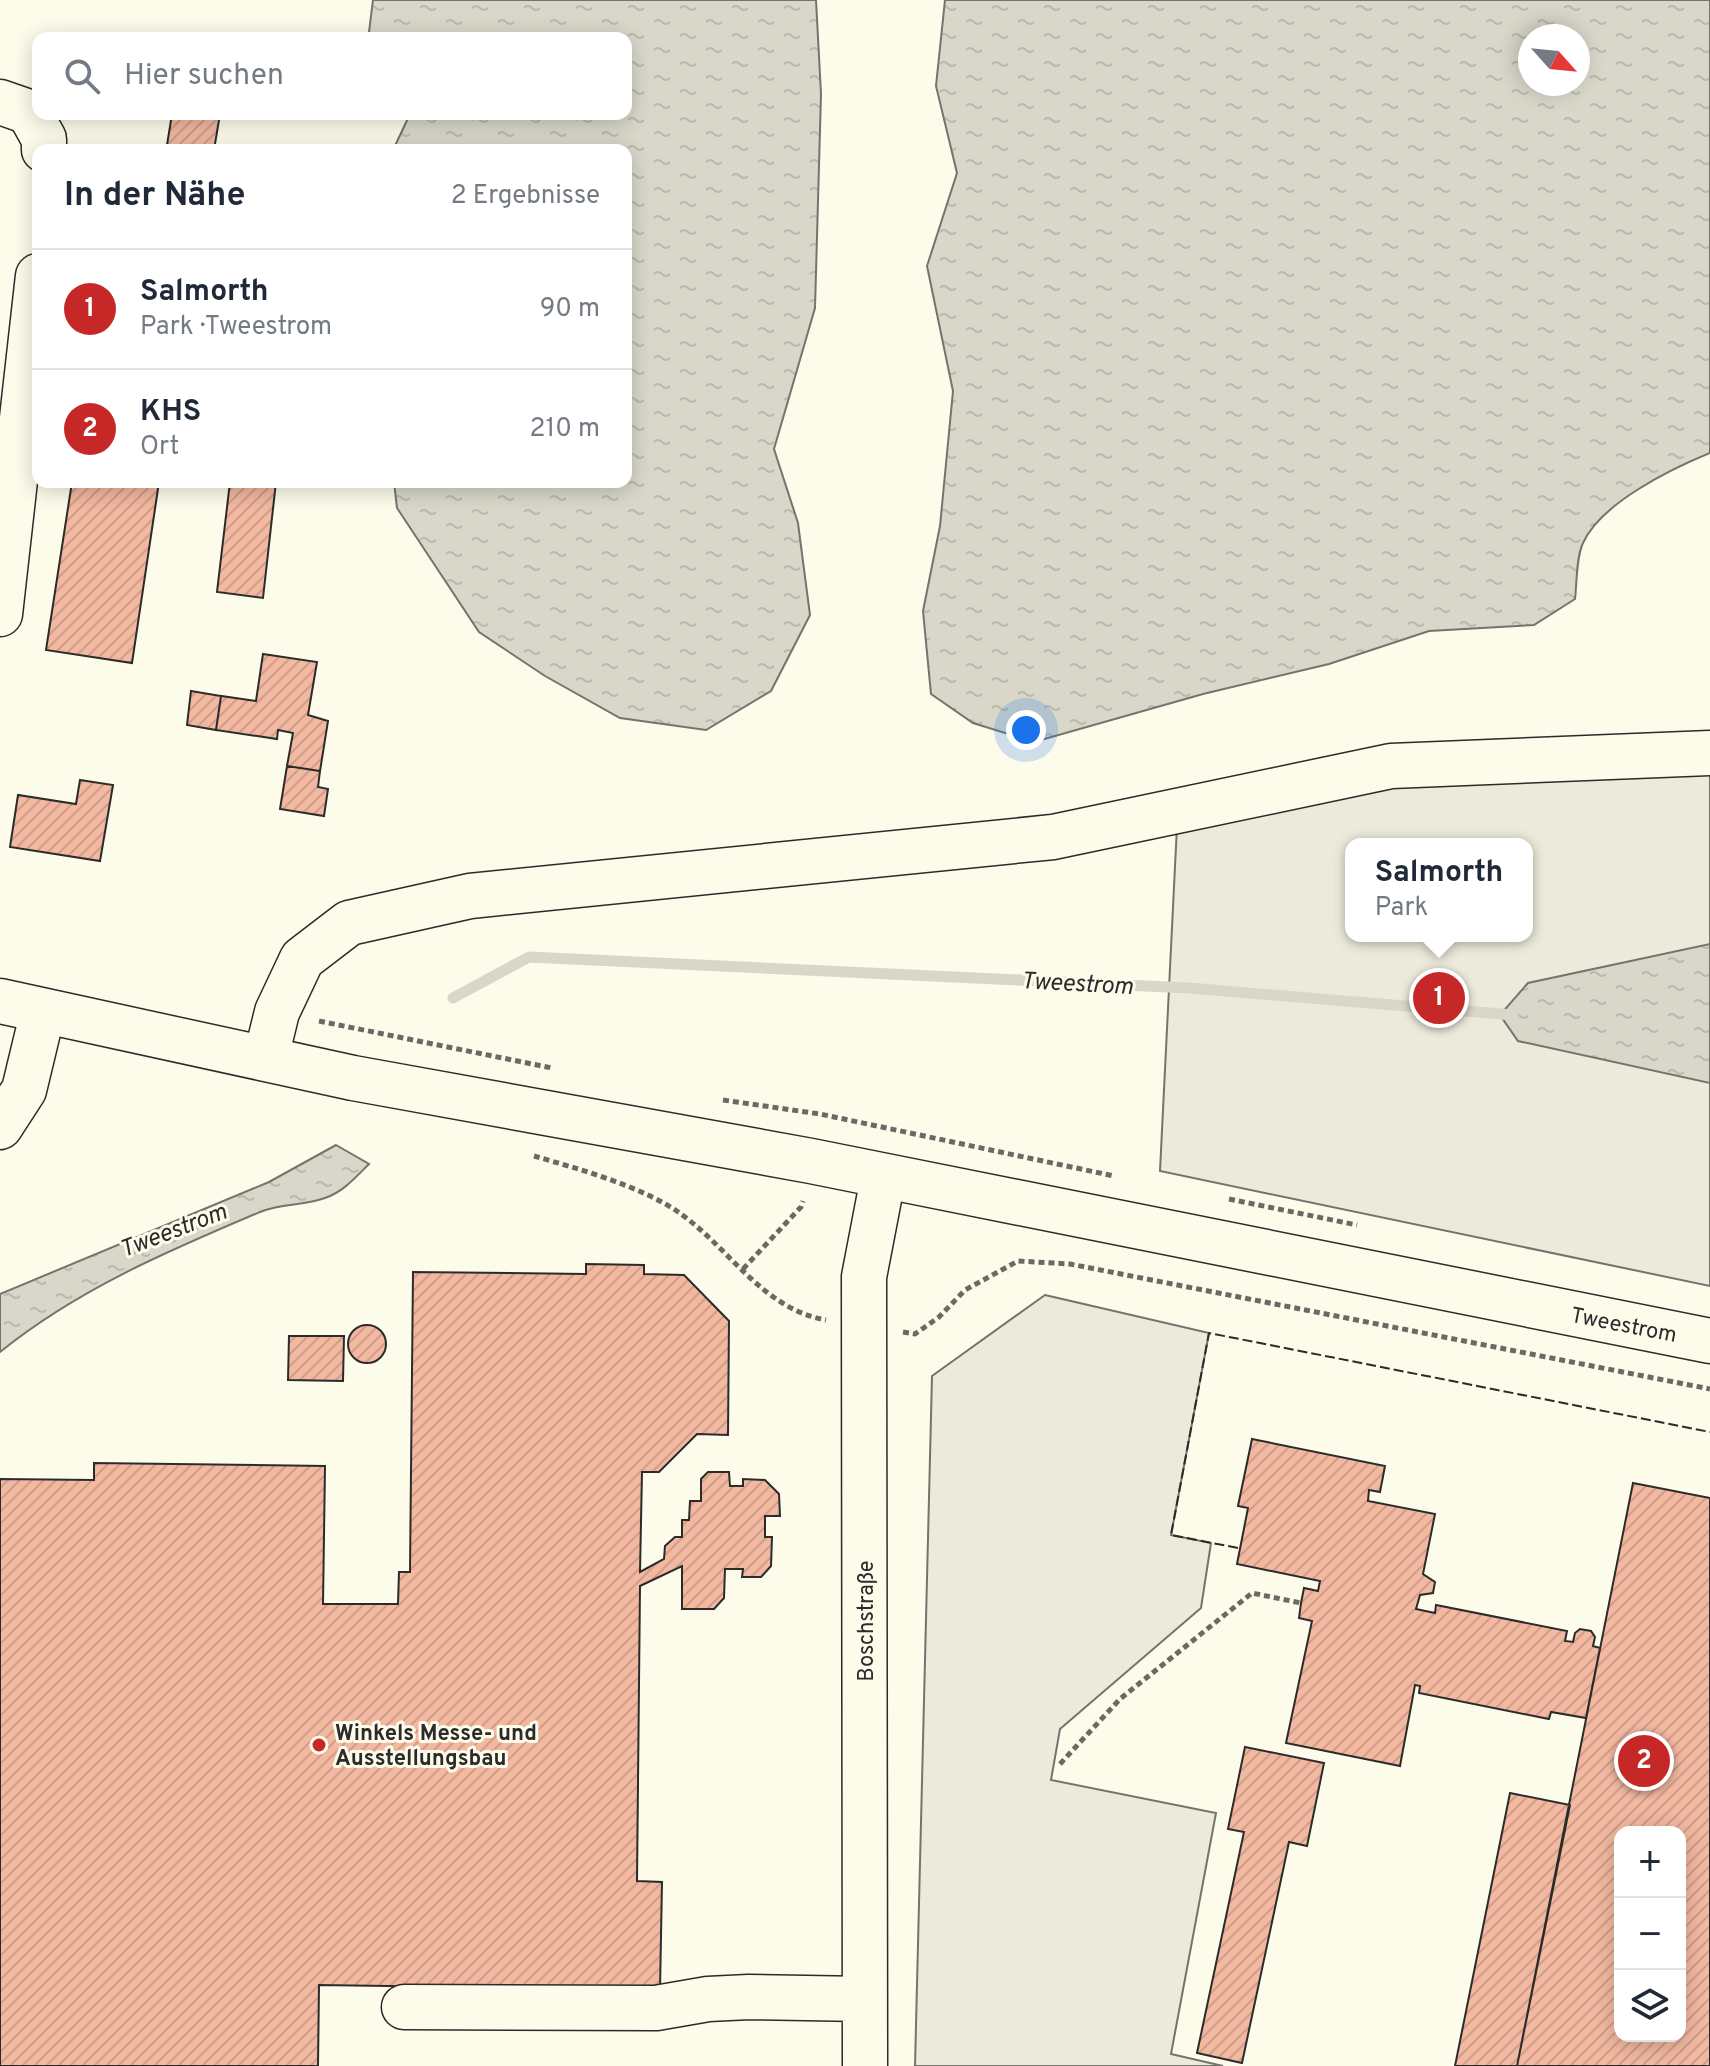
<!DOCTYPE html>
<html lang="de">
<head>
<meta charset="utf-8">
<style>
	body { margin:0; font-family:Overpass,sans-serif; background:#f2f2f3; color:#1f2937 }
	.controls { position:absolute; right:24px; bottom:24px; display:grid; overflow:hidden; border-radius:16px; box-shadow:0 4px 20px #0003 }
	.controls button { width:72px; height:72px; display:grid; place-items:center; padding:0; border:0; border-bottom:2px solid #e0e1e3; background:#fff; color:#1f2937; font:40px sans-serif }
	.compass { position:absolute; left:1518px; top:24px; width:72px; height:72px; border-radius:50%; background:#fff; box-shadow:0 4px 20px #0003; rotate:117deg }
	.you { position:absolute; left:1026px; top:730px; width:28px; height:28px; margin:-20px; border:6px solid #fff; border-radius:50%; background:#1a73e8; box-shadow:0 0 0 12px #1a73e833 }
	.badge { display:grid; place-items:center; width:52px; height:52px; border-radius:50%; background:#c62828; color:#fff; font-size:26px; font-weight:700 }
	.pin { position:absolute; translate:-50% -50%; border:4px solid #fff; box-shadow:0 2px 8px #0006 }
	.popup { position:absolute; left:1345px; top:838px; width:188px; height:104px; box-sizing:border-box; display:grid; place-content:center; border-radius:16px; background:#fff; filter:drop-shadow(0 2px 6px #0005); font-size:26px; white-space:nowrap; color:#747a83 }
	.popup b { font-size:30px; color:#1f2937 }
	.popup::after { content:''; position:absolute; left:50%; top:100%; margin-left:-16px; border:16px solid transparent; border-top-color:#fff }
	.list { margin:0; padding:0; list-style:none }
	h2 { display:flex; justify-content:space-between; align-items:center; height:104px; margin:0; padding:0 32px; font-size:34px }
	h2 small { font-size:26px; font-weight:400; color:#747a83 }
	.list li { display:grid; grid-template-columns:52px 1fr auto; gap:24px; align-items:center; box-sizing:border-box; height:120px; padding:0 32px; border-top:2px solid #e0e1e3 }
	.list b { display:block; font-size:30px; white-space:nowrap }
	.list p { margin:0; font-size:26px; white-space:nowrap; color:#747a83 }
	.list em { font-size:26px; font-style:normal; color:#747a83 }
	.icon { flex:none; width:44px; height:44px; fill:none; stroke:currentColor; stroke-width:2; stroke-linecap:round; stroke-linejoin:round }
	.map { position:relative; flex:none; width:1710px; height:2066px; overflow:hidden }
	.search { position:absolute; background:#fff; box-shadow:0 4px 20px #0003; left:32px; top:32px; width:600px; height:88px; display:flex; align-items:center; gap:20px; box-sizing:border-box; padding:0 28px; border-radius:16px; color:#747a83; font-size:30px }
	.panel { position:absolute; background:#fff; box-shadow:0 4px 20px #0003; left:32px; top:144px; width:600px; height:344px; border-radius:16px }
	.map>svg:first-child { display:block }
</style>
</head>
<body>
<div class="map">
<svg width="1710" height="2066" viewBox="0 0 1710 2066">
	<defs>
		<pattern id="water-ripples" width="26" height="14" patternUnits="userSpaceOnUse" patternTransform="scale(2)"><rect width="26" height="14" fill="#d8d7c9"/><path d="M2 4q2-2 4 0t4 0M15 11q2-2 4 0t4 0" fill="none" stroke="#bab9ad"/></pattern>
		<pattern id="building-hatch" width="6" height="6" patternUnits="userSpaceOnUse" patternTransform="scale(2)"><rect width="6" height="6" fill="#f2b8a0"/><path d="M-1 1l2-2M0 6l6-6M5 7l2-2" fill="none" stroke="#d09e8a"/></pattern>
	</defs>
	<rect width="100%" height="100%" fill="#fdfbea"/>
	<!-- park -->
	<path fill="#ecebdb" stroke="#74746e" stroke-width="2" fill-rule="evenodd" d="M1408,769L1710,775V1286L1160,1171L1177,826ZM1351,844H1527V936H1351Z"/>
	<!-- parking -->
	<path fill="#eceadb" stroke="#74746e" stroke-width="2" d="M1045,1295L1209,1333L1171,1535L1211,1543L1201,1608L1060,1729L1051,1780L1216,1813L1171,2054L1223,2066H915L932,1376Z"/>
	<!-- water -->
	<path fill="url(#water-ripples)" stroke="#74746e" stroke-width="2" fill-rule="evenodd" d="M373,0H816L821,94L815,308L774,449L798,523L810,615L771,691L706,730L620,718L545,676L479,632L397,508L394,482H626V150H393L410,114H626V38H377L369,32Z
		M945,0H1710V453C1671,469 1601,503 1583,543C1576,558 1577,583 1575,599L1534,625L1429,631L1329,664L1203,694L1034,742L973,723L931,694L923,611L940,526L953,391L927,266L957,173L936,86ZM1530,36H1578V84H1530Z
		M1710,944V1083L1518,1041L1500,1015L1528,983Z
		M336,1145L369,1164C356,1177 343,1192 325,1198C304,1206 281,1203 260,1212C168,1251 78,1289 0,1352V1294L269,1182Z"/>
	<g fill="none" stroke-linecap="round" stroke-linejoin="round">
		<!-- stream -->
		<path stroke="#d8d7c9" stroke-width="11" d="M453,998L529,957L1189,988L1513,1015"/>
	</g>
	<!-- building -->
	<path fill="url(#building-hatch)" stroke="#2b2b2b" stroke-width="2" fill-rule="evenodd" d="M172,114H220L214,150L167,145Z
		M169,145L198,150H168Z
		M72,482H159L132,663L46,650Z
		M230,482H276L263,598L217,592Z
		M263,654L317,662L308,715L328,721L320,771L287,766L293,733L278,730L277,739L216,730L221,696L256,701Z
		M191,691L221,696L216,730L187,725Z
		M287,766L320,771L318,787L328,789L324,816L280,809Z
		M80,780L113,785L100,861L10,847L18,795L76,804Z
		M586,1264L644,1265V1274L684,1275L729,1321L728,1435L697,1434L659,1472H642L640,1572L664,1559L665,1546L675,1537H682V1520H689L690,1501H701V1479L708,1472H729L730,1486H743V1479L765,1480L779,1494L780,1516H765V1537H772L771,1566L761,1577H742L743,1569H725L724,1598L714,1609H682V1566L640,1586L637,1881L662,1882L660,1990L319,1985L318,2066H0V1479L94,1480V1463L325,1466L323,1604H398L399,1572H410L413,1272L586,1274Z
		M348 1344a19 19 0 1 1 38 0a19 19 0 1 1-38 0Z
		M289,1336H344L343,1381L288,1380Z
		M1252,1439L1385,1466L1380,1492L1369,1490L1368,1501L1435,1514L1423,1574L1435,1582L1433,1593L1420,1595L1416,1609L1435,1613L1436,1605L1567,1631L1565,1641L1573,1642L1575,1633L1580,1629L1591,1631L1595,1637L1593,1646L1600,1648L1586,1718L1551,1712L1549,1719L1419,1693L1420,1686L1415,1685L1400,1766L1286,1743L1312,1621L1299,1618L1301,1603L1304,1588L1318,1591L1320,1581L1237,1564L1248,1508L1238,1506Z
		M1633,1483L1710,1498V2066H1517ZM1620,1832H1680V2036H1620Z
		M1245,1747L1324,1763L1307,1846L1289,1842L1242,2063L1197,2053L1244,1832L1228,1829Z
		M1510,1793L1570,1805L1517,2066H1455Z"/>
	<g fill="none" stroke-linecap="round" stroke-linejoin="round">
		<defs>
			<path id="minor" d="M0,102L29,112L44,139V150
				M0,614L38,276
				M266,1057L277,1012L302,959L349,923L470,896L1053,837L1391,766L1710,753
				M0,1127L24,1090L43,1011
				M404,2007L656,2008L708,1999L749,1997L864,1999
				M865,2066L864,1277L883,1178"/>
			<path id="major" d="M0,1001L353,1078L811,1161L1710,1341"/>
		</defs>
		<!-- minor casing -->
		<use href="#minor" stroke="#2b2b2b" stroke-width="47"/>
		<!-- major casing -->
		<use href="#major" stroke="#2b2b2b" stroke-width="47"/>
		<!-- path -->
		<path stroke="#6a6964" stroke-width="5" stroke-dasharray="6 4" stroke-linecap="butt" d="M319,1021L552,1068
			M723,1100L820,1114L1114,1176
			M534,1156C579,1169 644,1187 681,1214C731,1250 763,1309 826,1320
			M1229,1199L1357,1225
			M743,1269L801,1207L803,1201
			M903,1332L915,1334L939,1317L965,1290L1018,1261L1070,1264L1710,1389
			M1060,1764L1120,1699L1252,1593L1301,1603"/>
		<!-- minor -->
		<use href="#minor" stroke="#fdfbea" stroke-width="44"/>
		<!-- major -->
		<use href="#major" stroke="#fdfbea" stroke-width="44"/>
		<!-- fence -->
		<path stroke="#2b2b2b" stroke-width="2" stroke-dasharray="10 4" stroke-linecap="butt" d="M1238,1548L1171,1535L1209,1333L1710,1432"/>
	</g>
	<!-- markers -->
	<circle fill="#c62828" stroke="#fdfbea" stroke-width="3" cx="319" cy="1745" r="8"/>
	<g text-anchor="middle" stroke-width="6" stroke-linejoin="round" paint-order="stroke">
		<!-- street labels -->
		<g font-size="22" fill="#2b2b2b" stroke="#fdfbea">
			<text transform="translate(1624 1324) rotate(11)" y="8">Tweestrom</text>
			<text transform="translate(865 1621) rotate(-90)" y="8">Boschstraße</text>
		</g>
		<!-- poi labels -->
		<g font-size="22" font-weight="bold" fill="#2b2b2b" stroke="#fdfbea" text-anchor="start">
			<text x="335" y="1740">Winkels Messe- und<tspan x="335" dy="25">Ausstellungsbau</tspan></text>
		</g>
		<!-- water labels -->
		<g font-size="24" font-style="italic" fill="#2b2b2b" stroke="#fdfbea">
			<text transform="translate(1077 983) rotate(3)" y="8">Tweestrom</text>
			<text transform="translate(173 1230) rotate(-21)" y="8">Tweestrom</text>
		</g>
	</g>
</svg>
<div class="controls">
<button>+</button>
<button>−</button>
<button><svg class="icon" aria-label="layers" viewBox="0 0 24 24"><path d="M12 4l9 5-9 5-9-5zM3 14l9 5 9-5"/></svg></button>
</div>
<svg class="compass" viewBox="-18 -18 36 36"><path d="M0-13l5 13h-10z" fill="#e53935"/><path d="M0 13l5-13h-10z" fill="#747a83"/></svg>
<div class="you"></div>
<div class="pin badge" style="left:1439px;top:998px">1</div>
<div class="popup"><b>Salmorth</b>Park</div>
<div class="pin badge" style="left:1644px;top:1761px">2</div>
<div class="search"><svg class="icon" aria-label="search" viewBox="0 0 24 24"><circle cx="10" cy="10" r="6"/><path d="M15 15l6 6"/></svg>Hier suchen</div>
<section class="panel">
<h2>In der Nähe<small>2 Ergebnisse</small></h2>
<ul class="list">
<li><span class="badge">1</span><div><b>Salmorth</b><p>Park · Tweestrom</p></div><em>90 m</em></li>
<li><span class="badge">2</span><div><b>KHS</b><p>Ort</p></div><em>210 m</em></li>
</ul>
</section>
</div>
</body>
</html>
